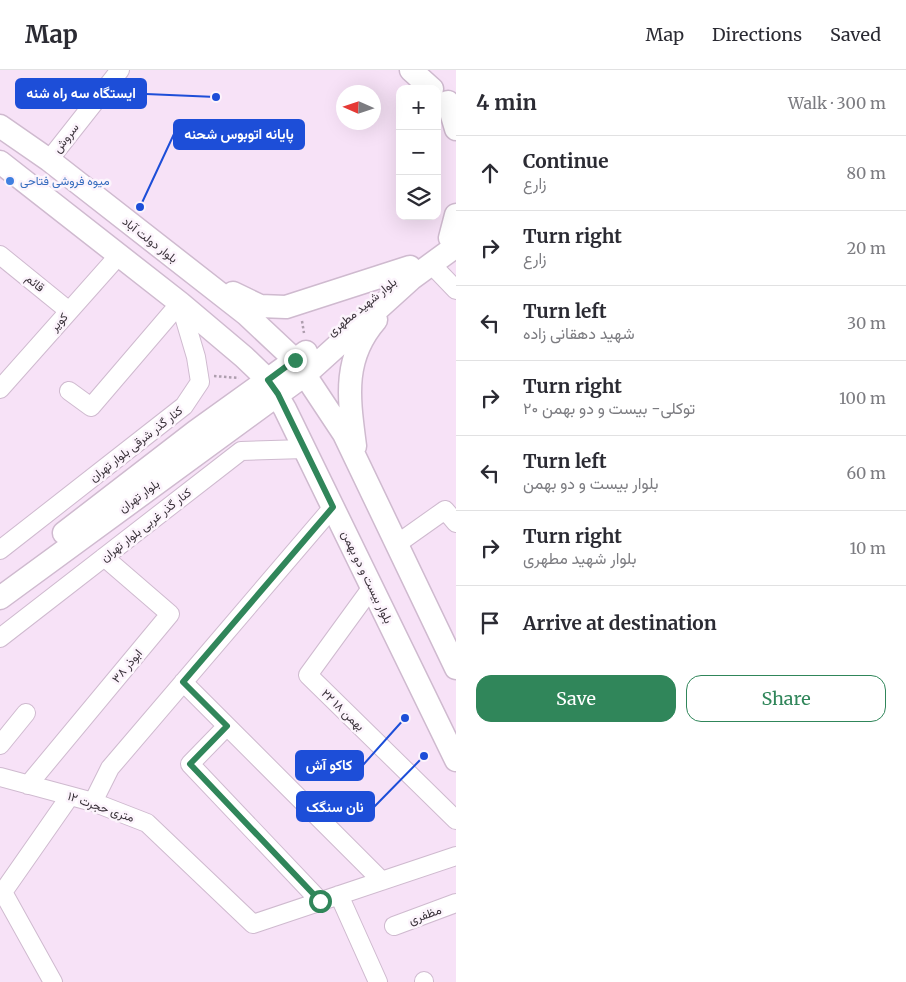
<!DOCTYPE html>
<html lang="en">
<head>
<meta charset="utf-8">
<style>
	body { margin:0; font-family:Merriweather,Vazirmatn,serif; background:#f2f2f3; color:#2b2b33 }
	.controls { position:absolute; right:15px; top:15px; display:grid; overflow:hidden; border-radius:10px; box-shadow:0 5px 20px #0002 }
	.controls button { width:45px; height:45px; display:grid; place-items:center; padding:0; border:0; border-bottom:1px solid #e1e1e2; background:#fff; color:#2b2b33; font:25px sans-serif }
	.compass { position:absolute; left:336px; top:15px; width:45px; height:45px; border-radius:50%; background:#fff; box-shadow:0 5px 20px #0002; rotate:273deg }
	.stop { position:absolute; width:15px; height:15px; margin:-11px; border:4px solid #30865a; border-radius:50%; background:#fff }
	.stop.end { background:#30865a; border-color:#fff; box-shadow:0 1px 5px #0008 }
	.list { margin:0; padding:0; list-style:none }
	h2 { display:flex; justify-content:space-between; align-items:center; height:65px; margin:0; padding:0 20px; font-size:21px }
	h2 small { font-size:16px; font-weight:400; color:#7c7c81 }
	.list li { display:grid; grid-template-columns:32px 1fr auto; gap:15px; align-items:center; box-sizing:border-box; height:75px; padding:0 20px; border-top:1px solid #e1e1e2 }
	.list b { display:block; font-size:19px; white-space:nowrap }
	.list p { margin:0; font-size:16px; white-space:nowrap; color:#7c7c81 }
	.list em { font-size:16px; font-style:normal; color:#7c7c81 }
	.actions { display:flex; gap:10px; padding:15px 20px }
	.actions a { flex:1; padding:11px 0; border:1px solid #30865a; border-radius:15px; text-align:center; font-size:18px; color:#30865a }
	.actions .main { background:#30865a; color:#fff }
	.icon { flex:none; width:28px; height:28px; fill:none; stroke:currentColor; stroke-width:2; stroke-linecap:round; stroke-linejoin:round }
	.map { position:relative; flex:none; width:456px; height:912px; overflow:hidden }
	header { display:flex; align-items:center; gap:30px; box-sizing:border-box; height:70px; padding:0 25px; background:#fff; border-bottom:1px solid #e1e1e2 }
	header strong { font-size:24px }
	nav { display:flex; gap:28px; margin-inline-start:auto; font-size:18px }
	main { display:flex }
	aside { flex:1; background:#fff }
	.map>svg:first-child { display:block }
</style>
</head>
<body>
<header>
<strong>Map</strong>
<nav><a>Map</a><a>Directions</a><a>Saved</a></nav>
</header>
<main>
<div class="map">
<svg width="456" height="912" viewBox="0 0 456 912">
	<rect width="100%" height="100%" fill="#f7e2f7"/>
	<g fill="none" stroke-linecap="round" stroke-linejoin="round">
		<defs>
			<path id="minor" d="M49,90L120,0
				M0,185L69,241
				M431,194L456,220
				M0,319L119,185
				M69,321L91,337L180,233
				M397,474L445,440L456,453
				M0,480L184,336L200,312L196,287L180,233
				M372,517L308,605L456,750
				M0,568L241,381L305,379
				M183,612L382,811
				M227,656L190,694L320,831
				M0,675L26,643
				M0,707L93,732L147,753L253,854L456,786
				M28,715L170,544L104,487
				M93,732L110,698L333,437
				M339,825L378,912
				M394,856L456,833
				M424,911V912
				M53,912L3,822L70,726"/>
			<path id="major" d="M411,0L432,19
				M448,32L456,59
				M0,56L49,90L246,244L295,290L344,364L456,598
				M0,92L180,233L244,287L268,310L285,339L456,690
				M450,168L456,145
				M233,223L260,236L286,237L410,197
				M355,376C349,329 342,289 376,250
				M64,463L195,362L306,282
				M0,528L306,304L411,209L456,176"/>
		</defs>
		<!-- minor casing -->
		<use href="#minor" stroke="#cfbacf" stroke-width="20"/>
		<!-- major casing -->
		<use href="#major" stroke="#cfbacf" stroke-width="25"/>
		<!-- path -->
		<path stroke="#ae9eae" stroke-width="2.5" stroke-dasharray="2.5 2.5" stroke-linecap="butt" d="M302,251L304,263
			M214,306L239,308"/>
		<!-- minor -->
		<use href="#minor" stroke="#fff" stroke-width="18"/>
		<!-- major -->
		<use href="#major" stroke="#fff" stroke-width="22"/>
	</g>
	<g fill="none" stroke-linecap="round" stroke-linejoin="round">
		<!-- route -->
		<path stroke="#30865a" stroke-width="6" d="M295,290L268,310L278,324L333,437L183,612L227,656L190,694L320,831"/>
	</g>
	<!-- markers -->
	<circle fill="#3f7fe0" stroke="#fcf4fc" stroke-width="2" cx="10" cy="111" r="5"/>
	<g text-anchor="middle" stroke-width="5" stroke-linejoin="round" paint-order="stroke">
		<!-- street labels -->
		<g font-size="12" fill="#393139" stroke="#fcf4fc">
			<text transform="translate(66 68) rotate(-52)" y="4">سروش</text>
			<text transform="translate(150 170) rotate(38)" y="4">بلوار دولت آباد</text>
			<text transform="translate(35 213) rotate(39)" y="4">قائم</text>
			<text transform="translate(362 237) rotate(-39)" y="4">بلوار شهید مطهری</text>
			<text transform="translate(59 252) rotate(-48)" y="4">کویر</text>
			<text transform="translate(136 374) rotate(-38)" y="4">کنار گذر شرقی بلوار تهران</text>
			<text transform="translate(139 426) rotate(-36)" y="4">بلوار تهران</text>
			<text transform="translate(146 455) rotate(-38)" y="4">کنار گذر غربی بلوار تهران</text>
			<text transform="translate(367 507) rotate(64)" y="4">بلوار بیست و دو بهمن</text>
			<text transform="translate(127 596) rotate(-50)" y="4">۳۸ ابوذر</text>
			<text transform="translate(343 640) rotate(44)" y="4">۲۲ بهمن ۱۸</text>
			<text transform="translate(101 737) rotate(19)" y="4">۱۲ متری حجرت</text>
			<text transform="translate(425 845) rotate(-20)" y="4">مظفری</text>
		</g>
		<!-- shop labels -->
		<g font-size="12" fill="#366cbe" stroke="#fcf4fc" text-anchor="start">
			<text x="20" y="115">میوه فروشی فتاحی</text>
		</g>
	</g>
	<!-- callouts -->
	<path fill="none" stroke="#1d4ed8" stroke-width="2" d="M216 27L146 24M140 137L174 64M405 648L363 695M424 686L374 737"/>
	<g fill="#1d4ed8" stroke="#fcf4fc" stroke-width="2">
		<circle cx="216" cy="27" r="5"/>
		<circle cx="140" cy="137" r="5"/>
		<circle cx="405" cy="648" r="5"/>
		<circle cx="424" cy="686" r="5"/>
	</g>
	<g fill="#1d4ed8" stroke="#1d4ed8" stroke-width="2">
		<rect x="16" y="9" width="130" height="29" rx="5"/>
		<rect x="174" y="50" width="130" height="29" rx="5"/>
		<rect x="296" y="681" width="67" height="29" rx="5"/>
		<rect x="297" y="722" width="77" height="29" rx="5"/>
	</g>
	<g font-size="14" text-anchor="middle" font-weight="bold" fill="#fff">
		<text x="81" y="28">ایستگاه سه راه شنه</text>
		<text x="239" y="69">پایانه اتوبوس شحنه</text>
		<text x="329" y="700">کاکو آش</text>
		<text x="335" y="742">نان سنگک</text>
	</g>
</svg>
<div class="controls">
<button>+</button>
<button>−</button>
<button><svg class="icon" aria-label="layers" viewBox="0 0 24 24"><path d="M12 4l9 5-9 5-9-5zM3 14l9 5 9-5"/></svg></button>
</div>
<svg class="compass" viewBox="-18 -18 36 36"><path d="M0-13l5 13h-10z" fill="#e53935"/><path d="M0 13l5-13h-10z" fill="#7c7c81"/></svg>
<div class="stop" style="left:320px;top:831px"></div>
<div class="stop end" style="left:295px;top:290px"></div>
</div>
<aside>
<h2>4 min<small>Walk · 300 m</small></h2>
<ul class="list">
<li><svg class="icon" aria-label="ahead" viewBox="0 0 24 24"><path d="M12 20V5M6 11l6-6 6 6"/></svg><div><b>Continue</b><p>زارع</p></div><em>80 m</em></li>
<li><svg class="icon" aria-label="right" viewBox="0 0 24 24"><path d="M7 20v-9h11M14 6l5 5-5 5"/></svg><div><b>Turn right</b><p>زارع</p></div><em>20 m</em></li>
<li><svg class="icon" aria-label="left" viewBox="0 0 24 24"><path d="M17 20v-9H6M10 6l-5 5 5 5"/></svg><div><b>Turn left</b><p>شهید دهقانی زاده</p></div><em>30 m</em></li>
<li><svg class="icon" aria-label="right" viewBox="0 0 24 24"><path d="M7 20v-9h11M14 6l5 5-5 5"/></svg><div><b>Turn right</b><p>توکلی- بیست و دو بهمن ۲۰</p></div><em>100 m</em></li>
<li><svg class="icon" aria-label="left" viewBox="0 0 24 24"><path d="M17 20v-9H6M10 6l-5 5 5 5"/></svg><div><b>Turn left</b><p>بلوار بیست و دو بهمن</p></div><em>60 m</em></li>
<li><svg class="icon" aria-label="right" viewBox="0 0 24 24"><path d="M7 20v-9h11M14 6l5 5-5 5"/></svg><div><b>Turn right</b><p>بلوار شهید مطهری</p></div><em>10 m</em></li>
<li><svg class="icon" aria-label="arrive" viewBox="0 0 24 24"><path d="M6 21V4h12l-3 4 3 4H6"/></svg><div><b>Arrive at destination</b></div></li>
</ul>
<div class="actions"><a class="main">Save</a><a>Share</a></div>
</aside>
</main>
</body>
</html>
